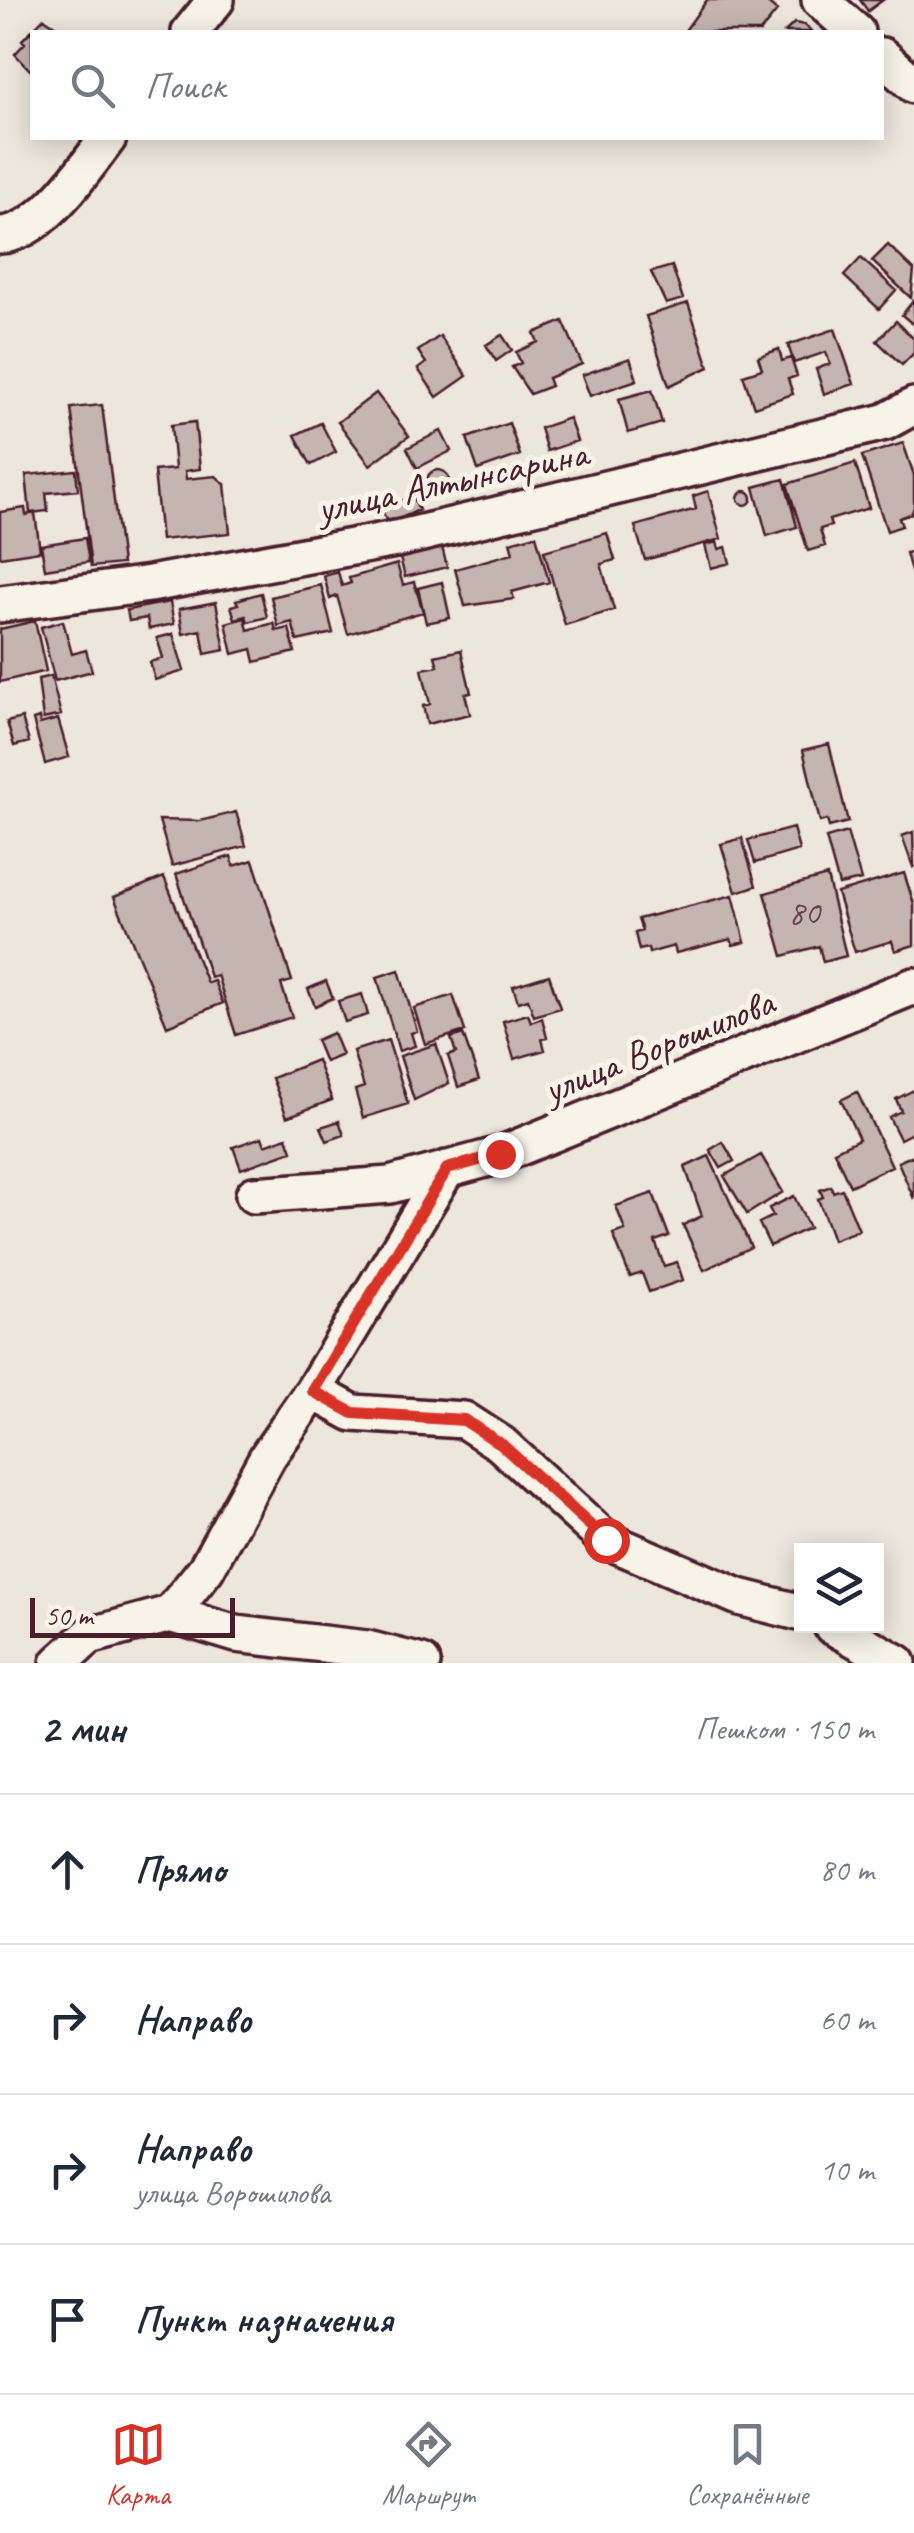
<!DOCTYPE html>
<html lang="ru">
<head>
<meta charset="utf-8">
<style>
	body { margin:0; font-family:Caveat,sans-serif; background:#f6f6f7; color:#1f2937 }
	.controls { position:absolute; right:30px; bottom:30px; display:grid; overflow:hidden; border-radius:0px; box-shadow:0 5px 25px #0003 }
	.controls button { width:90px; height:90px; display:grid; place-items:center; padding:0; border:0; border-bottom:2px solid #e0e1e3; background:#fff; color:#1f2937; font:50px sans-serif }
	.scale { position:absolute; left:30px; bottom:25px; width:205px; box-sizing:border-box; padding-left:10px; border:5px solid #4a1f2b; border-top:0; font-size:28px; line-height:35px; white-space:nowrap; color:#4a1f2b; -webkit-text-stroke:8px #f7f3e8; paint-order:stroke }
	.stop { position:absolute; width:30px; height:30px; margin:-22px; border:8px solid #d93025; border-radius:50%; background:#fff }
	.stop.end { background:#d93025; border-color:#fff; box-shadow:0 2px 10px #0008 }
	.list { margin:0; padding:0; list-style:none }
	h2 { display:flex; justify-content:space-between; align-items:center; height:130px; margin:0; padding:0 40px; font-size:42px }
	h2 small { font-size:32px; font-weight:400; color:#747a83 }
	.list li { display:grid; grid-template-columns:65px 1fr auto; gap:30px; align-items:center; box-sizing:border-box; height:150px; padding:0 40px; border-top:2px solid #e0e1e3 }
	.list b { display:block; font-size:38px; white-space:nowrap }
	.list p { margin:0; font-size:32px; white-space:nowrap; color:#747a83 }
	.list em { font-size:32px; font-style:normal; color:#747a83 }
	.icon { flex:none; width:55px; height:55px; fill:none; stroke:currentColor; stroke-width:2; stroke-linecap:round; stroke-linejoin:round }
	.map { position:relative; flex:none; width:914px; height:1663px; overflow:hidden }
	.search { position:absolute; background:#fff; box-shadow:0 5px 25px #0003; left:30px; right:30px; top:30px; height:110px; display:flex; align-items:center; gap:25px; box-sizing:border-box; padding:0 35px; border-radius:0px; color:#747a83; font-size:38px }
	.sheet { height:730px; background:#fff }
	nav { display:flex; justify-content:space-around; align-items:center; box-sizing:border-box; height:140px; border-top:2px solid #e0e1e3; background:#fff; font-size:28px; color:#747a83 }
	nav a { display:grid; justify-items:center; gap:5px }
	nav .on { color:#d93025 }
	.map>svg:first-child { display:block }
</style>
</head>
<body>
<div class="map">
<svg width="914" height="1663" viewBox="0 0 914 1663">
	<rect width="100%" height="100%" fill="#ece6dd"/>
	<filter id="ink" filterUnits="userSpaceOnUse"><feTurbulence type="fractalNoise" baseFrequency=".01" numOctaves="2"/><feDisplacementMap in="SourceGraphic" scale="20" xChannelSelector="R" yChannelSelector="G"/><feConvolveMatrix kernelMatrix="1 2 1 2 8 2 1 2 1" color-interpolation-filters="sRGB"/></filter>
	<g filter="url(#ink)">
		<!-- building -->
		<path fill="#c4b5b0" stroke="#4a1f2b" stroke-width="2.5" d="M707,0H764L777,11L760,32H684Z
			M860,0H883L868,11Z
			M44,18L65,32H32V72L15,54L25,43L22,40Z
			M794,23L805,25L812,32H785Z
			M888,245L914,270L911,298L872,261Z
			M861,258L896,290L879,309L844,276Z
			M672,266L683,299L666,304L651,272Z
			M913,301L914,302V325L902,315Z
			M688,303L709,367L669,386L646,316Z
			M563,321L582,364L548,378L551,386L530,394L512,367L521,363L516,352L538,342L534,333Z
			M896,321L914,339V353L902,365L877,341Z
			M835,329L854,384L824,394L816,369L830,364L826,352L794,363L788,345Z
			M502,335L512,350L496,361L486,345Z
			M440,336L467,376L437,397L418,369L426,363L418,351Z
			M779,349L782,361L791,358L797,376L788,379L793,394L754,407L743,375L762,369L758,357Z
			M630,358L637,380L590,396L582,375Z
			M652,390L662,423L628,433L619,399Z
			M376,393L409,436L370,465L338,422Z
			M102,405L122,564L91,567L71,408Z
			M569,418L577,441L547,451L540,428Z
			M195,422L200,469L185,471L186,479L216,476L225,484L230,533L161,540L154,471L175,469L171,425Z
			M321,423L336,452L311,465L295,435Z
			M509,423L520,455L478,470L467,438Z
			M441,431L451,451L417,468L407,448Z
			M903,443L914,475V507L912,513L899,518L902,526L887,531L862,456Z
			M855,463L869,508L829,520L831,526L820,529L825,546L808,551L787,484Z
			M427 481a11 11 0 1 1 22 0a11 11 0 1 1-22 0Z
			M76,470L78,490L46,493L48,511L30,513L26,475Z
			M784,479L797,527L767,536L754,487Z
			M738 498a7 7 0 1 1 14 0a7 7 0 1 1-14 0Z
			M708,491L721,539L645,560L635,526L696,509L693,496Z
			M393,496L397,503L413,496L419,510L388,524L378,502Z
			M25,508L26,515L35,513L40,551L0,557V512Z
			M607,533L615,560L601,564L614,610L565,625L544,551Z
			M536,535L549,582L512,592L514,599L465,606L455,569L513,553L510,542Z
			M85,538L89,562L45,569L41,545Z
			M717,542L719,549L726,547L730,563L711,568L705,545Z
			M442,547L447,567L405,577L400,558Z
			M914,551V582L906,553Z
			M397,564L403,585L414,582L423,612L348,634L337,596L330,599L324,576L338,572L342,586L351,583L349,578Z
			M442,582L450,618L426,623L418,588Z
			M321,585L333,633L297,641L292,622L278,626L271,597Z
			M261,593L267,617L248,622L246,616L235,619L231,606L238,604L236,600Z
			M170,602L174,624L149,629L147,618L129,621L127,610Z
			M216,602L225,650L205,654L201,630L183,634L179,609Z
			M245,618L248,630L274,623L276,631L289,628L295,652L255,662L252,649L233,654L226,623Z
			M35,621L46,671L0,682V629Z
			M63,621L72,654L86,650L92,671L55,681L41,627Z
			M173,634L184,671L155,680L150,662L163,658L157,638Z
			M461,650L471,693L465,694L470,714L427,724L423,706L430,704L422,669L438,666L435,656Z
			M51,676L61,715L43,719L38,679Z
			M22,718L29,742L14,746L7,722Z
			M39,718L40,724L58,719L69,757L45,764L33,720Z
			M829,744L848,822L829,827L827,820L820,822L803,750Z
			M236,812L246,846L172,866L159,820L200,821Z
			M793,828L799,850L755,863L748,840Z
			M847,832L861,880L839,885L826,838Z
			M913,832L914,866L913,867L902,836Z
			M742,838L756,886L736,892L721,844Z
			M231,856L234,866L253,860L292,981L281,984L292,1017L236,1035L217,975L210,977L176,874Z
			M904,873L914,904V945L895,951L892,941L855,952L837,893Z
			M827,876L846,956L823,962L819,946L783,956L765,893Z
			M164,877L207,983L214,981L223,1003L167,1026L114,897Z
			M733,895L745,942L733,945L731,939L676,953L674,946L649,953L648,948L639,950L635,933L642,931L638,919Z
			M399,970L417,1031L411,1033L415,1046L399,1051L377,977Z
			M549,975L560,1008L534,1016L528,999L518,1002L513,986Z
			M326,981L333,998L315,1006L308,989Z
			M362,994L368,1015L345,1022L338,1001Z
			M453,995L465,1031L425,1044L414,1008Z
			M528,1014L531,1022L542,1018L547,1038L542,1039L545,1050L514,1059L503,1021Z
			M333,1033L342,1055L325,1062L316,1040Z
			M463,1034L479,1080L458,1087L448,1056L456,1053L451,1038Z
			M388,1040L408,1104L363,1118L355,1090L364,1087L353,1051Z
			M436,1044L449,1083L414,1100L400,1056Z
			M317,1060L332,1100L287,1117L272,1078Z
			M914,1090V1132L900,1139L889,1117L901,1111L896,1099Z
			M857,1092L892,1166L850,1186L834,1151L859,1139L841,1100Z
			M339,1121L344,1135L327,1141L321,1127Z
			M262,1137L265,1145L287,1137L292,1151L241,1169L233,1147Z
			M723,1142L734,1161L721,1168L710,1150Z
			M761,1155L783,1192L747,1214L724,1176Z
			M914,1155V1199L898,1162Z
			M709,1156L751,1247L704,1270L683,1225L702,1216L685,1167Z
			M831,1186L833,1192L842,1189L859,1230L833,1240L818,1199L823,1197L820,1190Z
			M653,1193L669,1236L655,1241L664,1266L677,1262L683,1280L649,1292L642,1273L630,1277L613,1234L625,1230L616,1206Z
			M794,1196L809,1228L770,1246L759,1223L773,1216L769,1208Z"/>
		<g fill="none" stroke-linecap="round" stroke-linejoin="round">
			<defs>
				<path id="minor" d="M820,0L856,32
					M190,32L216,0
					M882,56L914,85
					M0,235C42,234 85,168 108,138
					M0,604L150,584L401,538L885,422L914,406
					M254,1195L390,1185L500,1155L914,986
					M313,1391L353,1413L464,1420L501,1444L606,1540L739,1597L802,1613
					M170,1614L236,1634L367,1649L422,1663
					M832,1626L898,1663
					M59,1663L89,1636L170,1614L206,1569L268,1456L313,1391L447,1169"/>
			</defs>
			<!-- minor casing -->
			<use href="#minor" stroke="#4a1f2b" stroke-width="42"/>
			<!-- minor -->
			<use href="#minor" stroke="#f7f3e8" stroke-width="35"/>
		</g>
	</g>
	<g fill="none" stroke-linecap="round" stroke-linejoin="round" filter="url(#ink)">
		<!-- route -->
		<path stroke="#d93025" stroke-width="12" d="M500,1154L447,1169L313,1391L353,1413L464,1420L501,1444L606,1540"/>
	</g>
	<g text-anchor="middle" stroke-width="10" stroke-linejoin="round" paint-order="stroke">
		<!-- number labels -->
		<g font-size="35" fill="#68444c">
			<text x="804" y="924">80</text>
		</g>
		<!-- street labels -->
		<g font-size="40" fill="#4a1f2b" stroke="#f7f3e8">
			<text transform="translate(452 480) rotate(-12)" y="14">улица Алтынсарина</text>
			<text transform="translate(658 1045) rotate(-22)" y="14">улица Ворошилова</text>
		</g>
	</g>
</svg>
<div class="controls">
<button><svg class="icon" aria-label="layers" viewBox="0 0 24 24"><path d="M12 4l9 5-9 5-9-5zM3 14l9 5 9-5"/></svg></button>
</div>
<div class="scale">50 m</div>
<div class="stop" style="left:606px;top:1540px"></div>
<div class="stop end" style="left:500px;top:1154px"></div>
<div class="search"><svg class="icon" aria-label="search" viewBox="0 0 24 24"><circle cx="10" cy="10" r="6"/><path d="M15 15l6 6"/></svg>Поиск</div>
</div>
<section class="sheet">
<h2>2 мин<small>Пешком · 150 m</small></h2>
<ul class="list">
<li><svg class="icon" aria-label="ahead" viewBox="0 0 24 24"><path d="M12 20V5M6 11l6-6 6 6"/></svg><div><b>Прямо</b></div><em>80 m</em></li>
<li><svg class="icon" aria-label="right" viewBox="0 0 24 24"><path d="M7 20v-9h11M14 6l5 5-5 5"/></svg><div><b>Направо</b></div><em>60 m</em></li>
<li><svg class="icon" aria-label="right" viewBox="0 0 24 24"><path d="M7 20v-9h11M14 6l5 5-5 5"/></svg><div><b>Направо</b><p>улица Ворошилова</p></div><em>10 m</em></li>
<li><svg class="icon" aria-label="arrive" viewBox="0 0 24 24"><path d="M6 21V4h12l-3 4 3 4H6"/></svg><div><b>Пункт назначения</b></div></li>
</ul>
</section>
<nav>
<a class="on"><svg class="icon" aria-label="map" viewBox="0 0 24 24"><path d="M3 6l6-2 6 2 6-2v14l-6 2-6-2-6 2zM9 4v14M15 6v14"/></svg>Карта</a>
<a><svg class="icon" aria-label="directions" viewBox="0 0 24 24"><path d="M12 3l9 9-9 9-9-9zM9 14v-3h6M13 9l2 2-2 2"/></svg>Маршрут</a>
<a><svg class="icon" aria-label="saved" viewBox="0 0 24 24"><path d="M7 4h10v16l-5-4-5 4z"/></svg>Сохранённые</a>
</nav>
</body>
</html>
